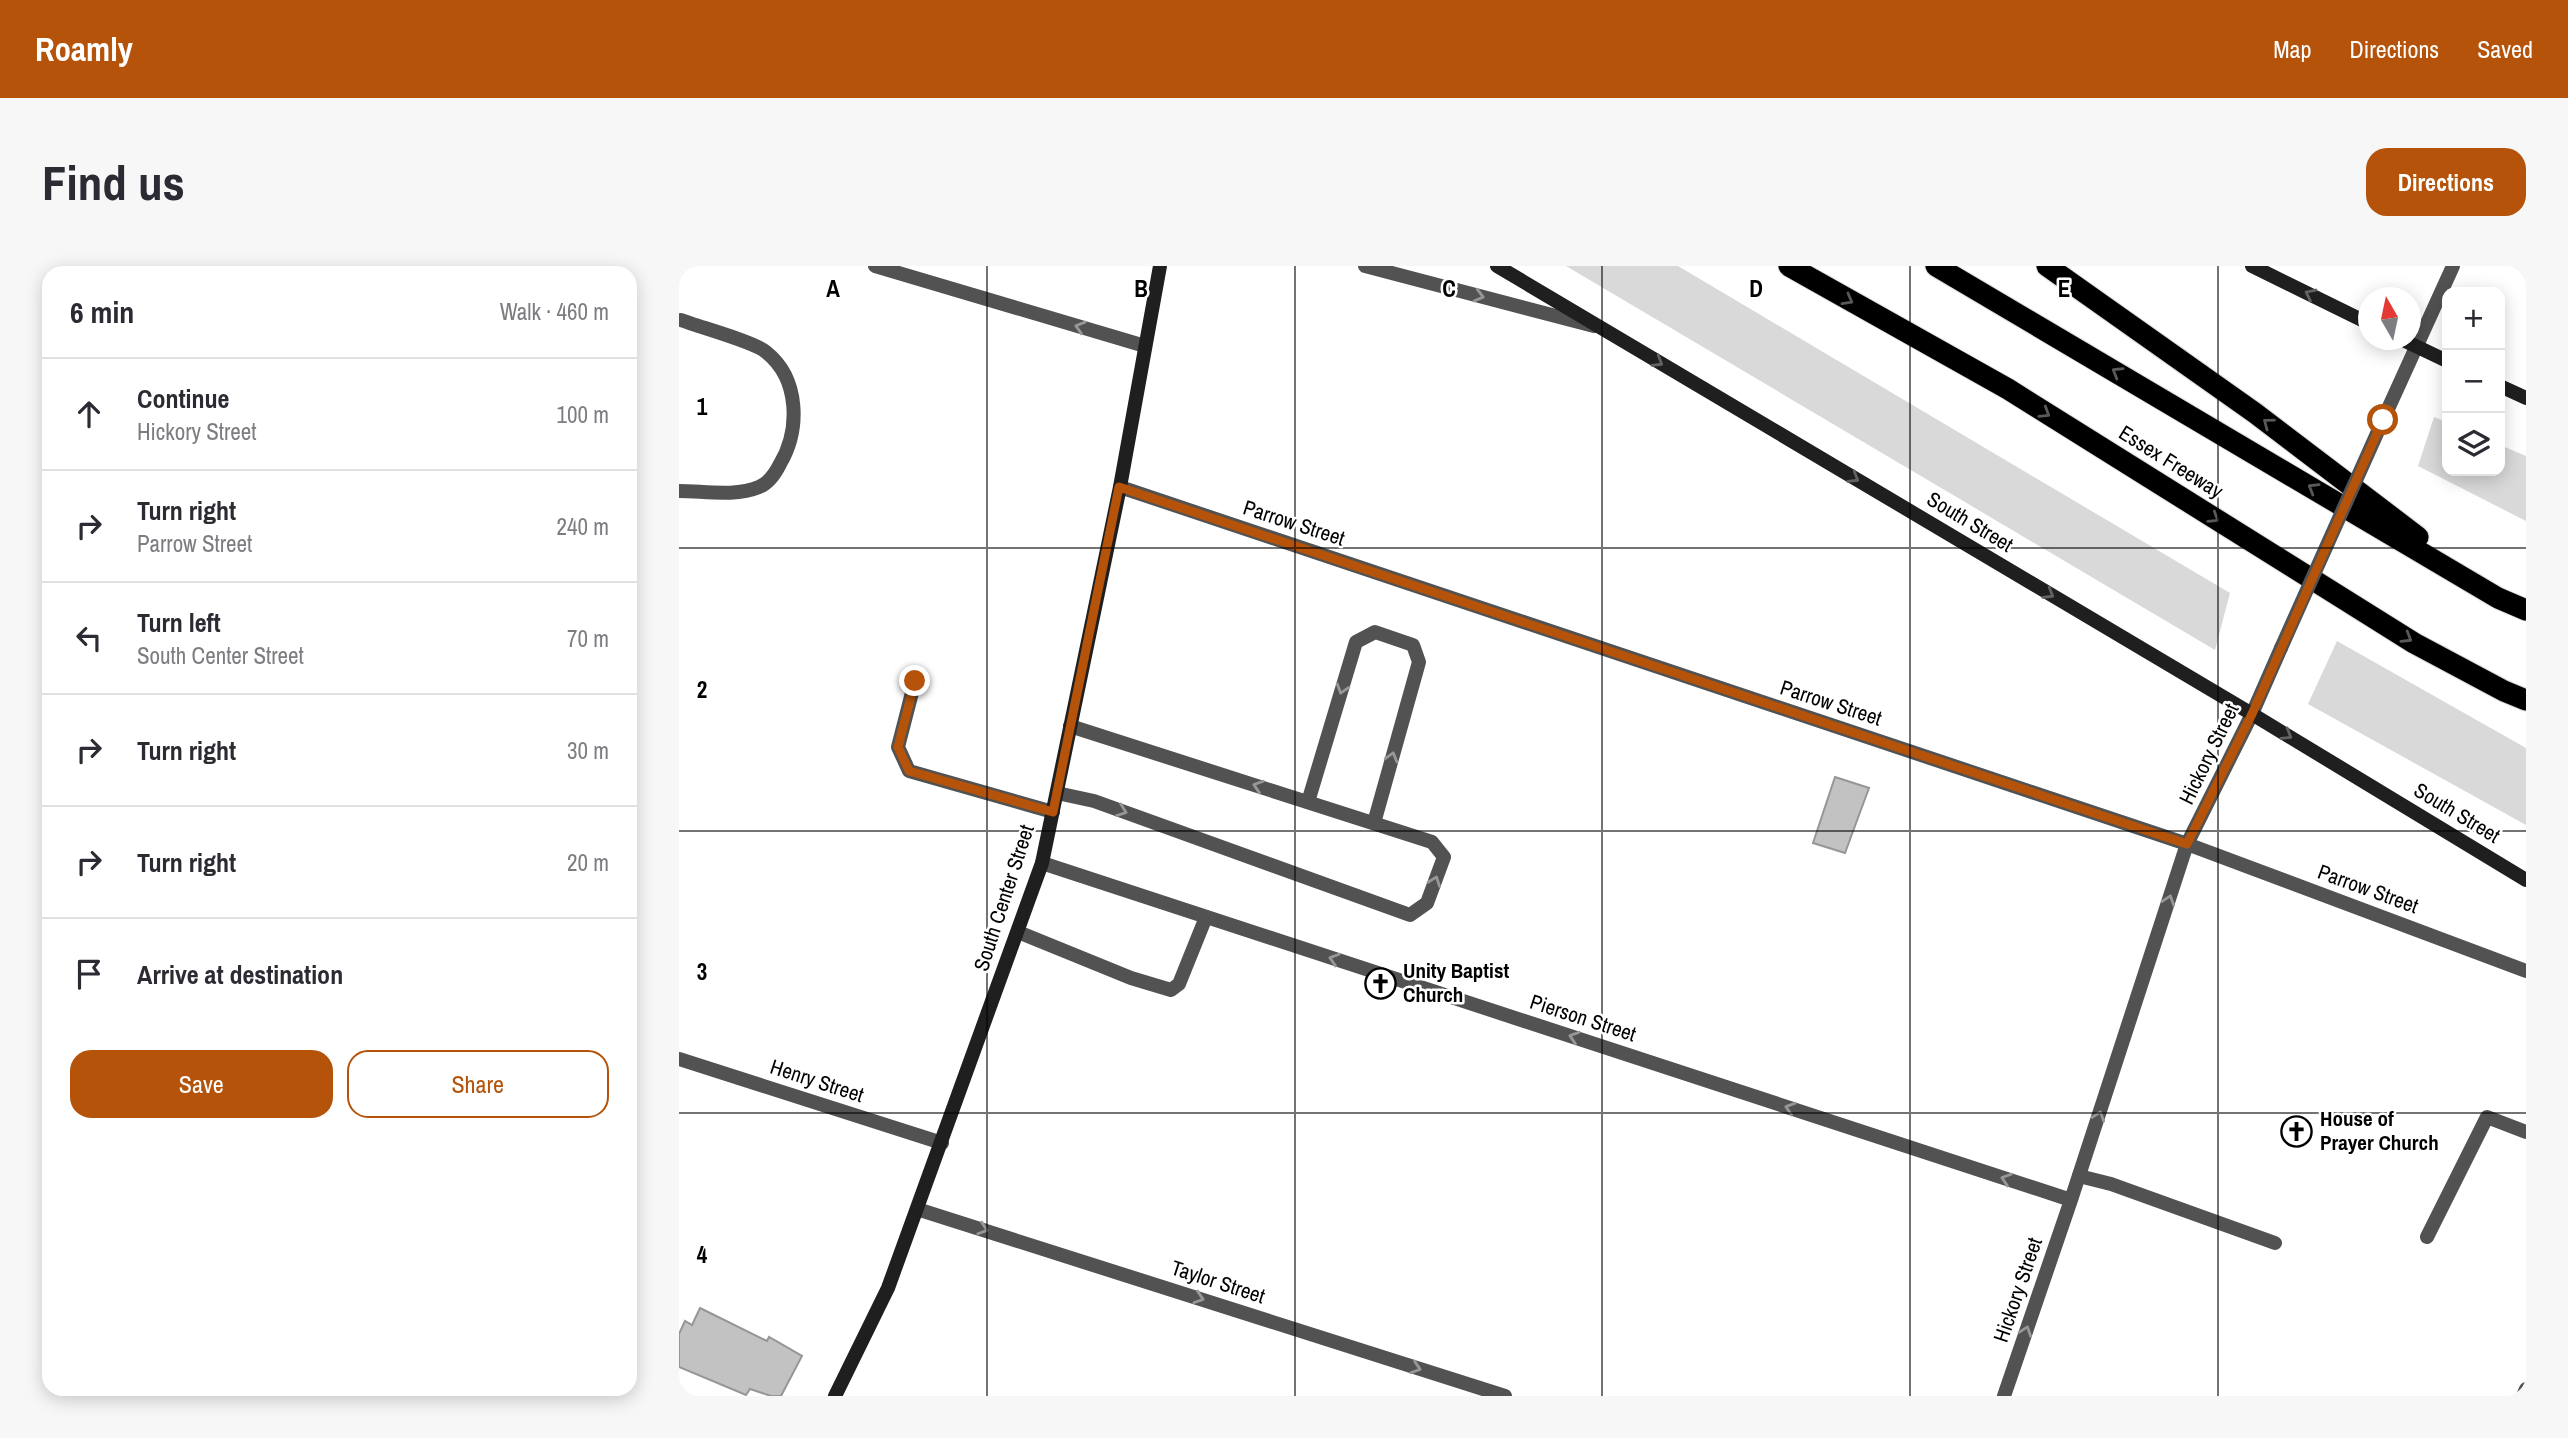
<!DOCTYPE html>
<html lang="en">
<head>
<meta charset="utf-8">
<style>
	body { margin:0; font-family:"Archivo Narrow",sans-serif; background:#f7f7f7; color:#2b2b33 }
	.controls { position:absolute; right:21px; top:21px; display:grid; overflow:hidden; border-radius:14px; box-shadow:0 4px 18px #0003 }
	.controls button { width:63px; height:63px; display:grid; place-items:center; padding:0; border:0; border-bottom:2px solid #e1e1e2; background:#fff; color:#2b2b33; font:35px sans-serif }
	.compass { position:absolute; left:1679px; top:21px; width:63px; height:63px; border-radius:50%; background:#fff; box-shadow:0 4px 18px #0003; rotate:351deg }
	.stop { position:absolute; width:21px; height:21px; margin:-16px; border:5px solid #b45309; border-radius:50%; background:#fff }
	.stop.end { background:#b45309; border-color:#fff; box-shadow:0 2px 7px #0008 }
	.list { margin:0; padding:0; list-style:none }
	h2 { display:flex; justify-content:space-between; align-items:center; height:91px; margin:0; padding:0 28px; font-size:30px }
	h2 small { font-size:23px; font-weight:400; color:#7c7c81 }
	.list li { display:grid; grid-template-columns:46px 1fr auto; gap:21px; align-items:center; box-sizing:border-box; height:112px; padding:0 28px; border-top:2px solid #e1e1e2 }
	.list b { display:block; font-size:26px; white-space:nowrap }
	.list p { margin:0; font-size:23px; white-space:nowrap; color:#7c7c81 }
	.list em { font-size:23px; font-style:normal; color:#7c7c81 }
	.actions { display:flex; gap:14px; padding:21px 28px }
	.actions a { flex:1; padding:16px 0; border:2px solid #b45309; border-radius:21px; text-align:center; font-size:24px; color:#b45309 }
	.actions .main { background:#b45309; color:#fff }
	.icon { flex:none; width:38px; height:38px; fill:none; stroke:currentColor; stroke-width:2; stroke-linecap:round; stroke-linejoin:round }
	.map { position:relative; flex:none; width:1847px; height:1130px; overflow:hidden; border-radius:21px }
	header { display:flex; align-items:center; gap:42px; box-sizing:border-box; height:98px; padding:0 35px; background:#b45309; color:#fff }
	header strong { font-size:33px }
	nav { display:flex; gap:38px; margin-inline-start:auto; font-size:24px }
	.intro { display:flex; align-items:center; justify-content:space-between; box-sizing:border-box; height:168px; padding:0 42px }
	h1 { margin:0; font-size:49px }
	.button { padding:18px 32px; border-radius:21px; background:#b45309; color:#fff; font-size:24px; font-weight:700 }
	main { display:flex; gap:42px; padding:0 42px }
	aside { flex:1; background:#fff; border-radius:21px; box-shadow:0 4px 18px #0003 }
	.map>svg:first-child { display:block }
</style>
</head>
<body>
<header>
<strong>Roamly</strong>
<nav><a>Map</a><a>Directions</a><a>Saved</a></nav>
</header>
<div class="intro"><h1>Find us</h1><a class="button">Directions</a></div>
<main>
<aside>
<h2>6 min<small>Walk · 460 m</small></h2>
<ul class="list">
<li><svg class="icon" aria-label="ahead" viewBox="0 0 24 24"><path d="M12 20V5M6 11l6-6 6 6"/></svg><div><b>Continue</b><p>Hickory Street</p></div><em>100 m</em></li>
<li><svg class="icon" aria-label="right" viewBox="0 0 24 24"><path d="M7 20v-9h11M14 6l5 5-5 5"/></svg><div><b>Turn right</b><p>Parrow Street</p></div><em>240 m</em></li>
<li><svg class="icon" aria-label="left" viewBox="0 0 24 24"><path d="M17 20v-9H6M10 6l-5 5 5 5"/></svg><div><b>Turn left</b><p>South Center Street</p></div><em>70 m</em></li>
<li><svg class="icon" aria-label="right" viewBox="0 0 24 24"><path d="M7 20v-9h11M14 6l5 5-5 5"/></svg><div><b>Turn right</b></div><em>30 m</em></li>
<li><svg class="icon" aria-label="right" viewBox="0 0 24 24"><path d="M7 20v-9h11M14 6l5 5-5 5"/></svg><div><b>Turn right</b></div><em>20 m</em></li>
<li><svg class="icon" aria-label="arrive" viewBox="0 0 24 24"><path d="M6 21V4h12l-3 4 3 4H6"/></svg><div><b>Arrive at destination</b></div></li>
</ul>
<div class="actions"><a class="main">Save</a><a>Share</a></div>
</aside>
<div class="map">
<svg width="1847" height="1130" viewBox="0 0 1847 1130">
	<rect width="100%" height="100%" fill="#fff"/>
	<!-- green -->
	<path fill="#d9d9d9" d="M887,0H999L1551,327L1536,384Z
		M1755,151L1768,156V205H1821V179L1847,190V255L1739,200Z
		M1658,375L1847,482V559L1629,438Z"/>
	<!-- building -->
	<path fill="#c2c2c2" stroke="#969696" stroke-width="2" d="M1156,511L1190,522L1166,587L1134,577Z
		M21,1042L88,1075L90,1071L123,1090L102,1130H92L71,1123L67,1129L0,1101V1068L6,1055L13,1059Z"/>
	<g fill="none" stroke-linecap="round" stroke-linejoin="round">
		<defs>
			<path id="highway" d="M1110,0L1329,123L1735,377L1825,425L1847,434
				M1257,0L1819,332L1847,344
				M1368,0L1576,147L1739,271"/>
		</defs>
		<!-- highway casing -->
		<use href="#highway" stroke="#dbdbdb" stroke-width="23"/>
		<!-- lane -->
		<path stroke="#525252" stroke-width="14" d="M196,0L466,80
			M0,225C25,225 56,231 80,221C90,217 96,208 101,198C121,164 121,113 87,86C76,76 20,61 2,54
			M236,415L219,481L230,505L374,546
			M378,527L415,535L731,649L748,637L765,591L753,576L391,460
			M629,536L677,376L696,366L734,379L740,396L695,557
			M339,666L452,712L492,724L500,718L527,651
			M1400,910L1432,918L1596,977
			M1748,971L1808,851L1847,866"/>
		<!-- street -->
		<path stroke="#525252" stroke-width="14" d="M686,0L915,60
			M1704,154L1774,0
			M441,221L1508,578L1847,705
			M363,597L1392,934
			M0,793L263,877
			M238,943L826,1130
			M1325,1130L1392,934L1508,578L1573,448L1602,382
			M1844,1130L1847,1123"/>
		<!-- secondary -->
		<path stroke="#1f1f1f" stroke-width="14" d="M818,0L1573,448L1847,614
			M1573,0L1689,57
			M1724,74L1768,95
			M1821,120L1847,132
			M156,1130L209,1022L363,597L441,221L481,0"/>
		<!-- highway -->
		<use href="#highway" stroke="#000" stroke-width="21"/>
		<!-- street-bridge -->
		<path stroke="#525252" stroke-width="14" d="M1602,382L1704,154"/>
	</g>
	<!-- one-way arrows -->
	<defs><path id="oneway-chevron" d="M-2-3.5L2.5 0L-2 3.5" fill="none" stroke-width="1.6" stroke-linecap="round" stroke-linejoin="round" transform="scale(1.75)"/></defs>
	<g stroke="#626262">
		<use href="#oneway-chevron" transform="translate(1631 28) rotate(-154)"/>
		<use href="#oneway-chevron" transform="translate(979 96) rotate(31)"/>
		<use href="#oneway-chevron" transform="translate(1175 212) rotate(31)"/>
		<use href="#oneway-chevron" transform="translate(1370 328) rotate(31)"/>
		<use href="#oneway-chevron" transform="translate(1608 469) rotate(31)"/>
	</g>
	<g stroke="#979797">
		<use href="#oneway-chevron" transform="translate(800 30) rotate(15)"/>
		<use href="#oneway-chevron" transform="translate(401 61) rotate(-163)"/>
		<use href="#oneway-chevron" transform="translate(663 423) rotate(107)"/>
		<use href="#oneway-chevron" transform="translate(713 491) rotate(-74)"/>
		<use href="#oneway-chevron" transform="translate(579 520) rotate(-162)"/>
		<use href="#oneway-chevron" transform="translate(443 545) rotate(20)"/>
		<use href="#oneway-chevron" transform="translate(756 615) rotate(-70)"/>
		<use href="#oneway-chevron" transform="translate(1490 634) rotate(-72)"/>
		<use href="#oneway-chevron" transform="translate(655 693) rotate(-162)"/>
		<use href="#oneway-chevron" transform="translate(895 771) rotate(-162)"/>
		<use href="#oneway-chevron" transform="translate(1111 842) rotate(-162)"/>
		<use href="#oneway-chevron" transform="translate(1420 850) rotate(-72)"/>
		<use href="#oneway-chevron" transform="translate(1327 913) rotate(-162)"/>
		<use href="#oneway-chevron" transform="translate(304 963) rotate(18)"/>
		<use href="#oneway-chevron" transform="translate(520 1032) rotate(18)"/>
		<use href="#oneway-chevron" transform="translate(1347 1065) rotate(-71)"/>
		<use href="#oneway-chevron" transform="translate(737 1102) rotate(18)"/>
	</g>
	<g stroke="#595959">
		<use href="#oneway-chevron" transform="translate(1169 34) rotate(29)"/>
		<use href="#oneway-chevron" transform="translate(1438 106) rotate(-149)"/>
		<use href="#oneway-chevron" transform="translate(1366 147) rotate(32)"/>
		<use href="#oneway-chevron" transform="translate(1589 157) rotate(-143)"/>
		<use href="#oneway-chevron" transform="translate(1634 222) rotate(-149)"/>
		<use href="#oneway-chevron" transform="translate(1535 252) rotate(32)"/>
		<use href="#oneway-chevron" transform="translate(1728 372) rotate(31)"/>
	</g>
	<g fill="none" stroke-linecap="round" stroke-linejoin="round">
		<!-- route -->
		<path stroke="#b45309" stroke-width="9" d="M236,415L219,481L230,505L374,546L440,221L1508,578L1573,448L1704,154"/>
	</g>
	<!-- grid -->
	<path fill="none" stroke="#000" stroke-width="2" stroke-opacity="0.55" d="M308,0V1130M616,0V1130M923,0V1130M1231,0V1130M1539,0V1130M0,282H1847M0,565H1847M0,847H1847"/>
	<!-- icons -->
	<defs>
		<symbol id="church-ring" viewBox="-11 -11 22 22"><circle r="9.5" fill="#fff" stroke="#000" stroke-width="1.5"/><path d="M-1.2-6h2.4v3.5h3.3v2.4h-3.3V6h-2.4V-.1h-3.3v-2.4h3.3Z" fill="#000"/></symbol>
	</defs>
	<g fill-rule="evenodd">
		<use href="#church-ring" x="684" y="700" width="35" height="35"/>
		<use href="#church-ring" x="1600" y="848" width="35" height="35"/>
	</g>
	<g text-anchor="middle" stroke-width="5" stroke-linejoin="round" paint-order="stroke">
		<!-- street labels -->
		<g font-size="21" fill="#000" stroke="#fff">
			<text transform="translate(1492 196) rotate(32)" y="7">Essex Freeway</text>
			<text transform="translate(1291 256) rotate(31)" y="7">South Street</text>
			<text transform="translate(615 257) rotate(18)" y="7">Parrow Street</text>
			<text transform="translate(1152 437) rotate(18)" y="7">Parrow Street</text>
			<text transform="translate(1530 488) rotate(-64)" y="7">Hickory Street</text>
			<text transform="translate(1778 547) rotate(31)" y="7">South Street</text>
			<text transform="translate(1689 623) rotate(20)" y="7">Parrow Street</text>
			<text transform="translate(325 632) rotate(-72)" y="7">South Center Street</text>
			<text transform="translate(904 752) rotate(18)" y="7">Pierson Street</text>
			<text transform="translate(138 815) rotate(18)" y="7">Henry Street</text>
			<text transform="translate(539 1016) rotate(18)" y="7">Taylor Street</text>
			<text transform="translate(1339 1024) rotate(-71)" y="7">Hickory Street</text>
		</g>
		<!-- poi labels -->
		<g font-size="21" font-weight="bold" fill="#000" stroke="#fff" text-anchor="start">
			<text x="724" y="712">Unity Baptist<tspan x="724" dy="24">Church</tspan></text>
			<text x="1641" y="860">House of<tspan x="1641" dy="24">Prayer Church</tspan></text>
		</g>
	</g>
	<g font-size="23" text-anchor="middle" font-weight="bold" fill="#000" stroke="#fff" stroke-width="5" stroke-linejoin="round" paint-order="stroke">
		<text x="154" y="31">A</text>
		<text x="462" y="31">B</text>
		<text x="770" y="31">C</text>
		<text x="1077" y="31">D</text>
		<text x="1385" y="31">E</text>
		<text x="23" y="149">1</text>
		<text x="23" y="432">2</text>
		<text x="23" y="714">3</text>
		<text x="23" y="997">4</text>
	</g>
</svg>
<div class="controls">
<button>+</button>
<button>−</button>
<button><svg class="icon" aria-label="layers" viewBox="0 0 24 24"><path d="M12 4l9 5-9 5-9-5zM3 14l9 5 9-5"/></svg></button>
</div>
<svg class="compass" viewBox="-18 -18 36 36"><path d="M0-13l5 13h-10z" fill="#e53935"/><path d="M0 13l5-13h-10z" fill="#7c7c81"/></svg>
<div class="stop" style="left:1704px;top:154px"></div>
<div class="stop end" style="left:236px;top:415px"></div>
</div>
</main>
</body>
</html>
